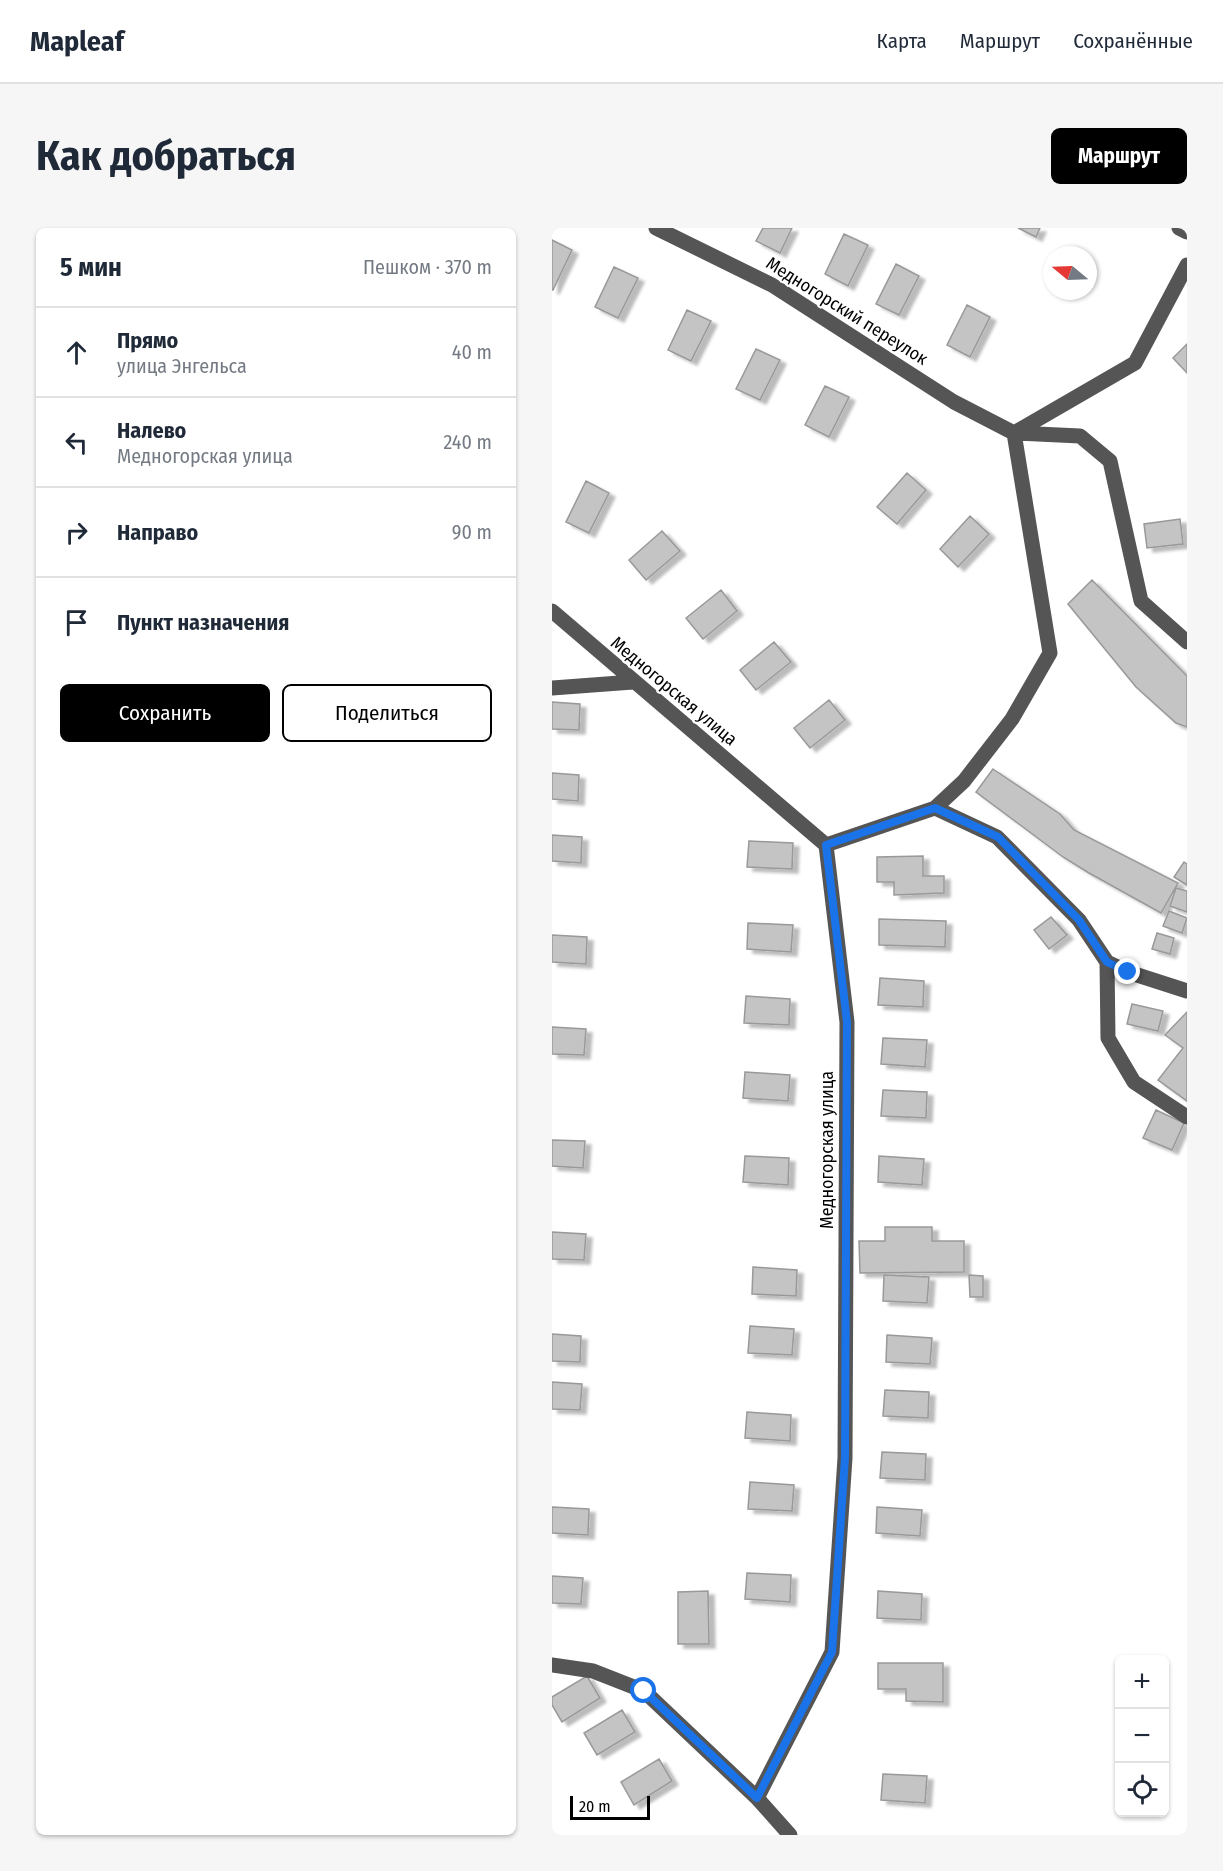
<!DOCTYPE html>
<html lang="ru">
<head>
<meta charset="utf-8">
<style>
	body { margin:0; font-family:"Fira Sans Condensed",sans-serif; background:#f6f6f7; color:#1f2937 }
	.controls { position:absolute; right:18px; bottom:18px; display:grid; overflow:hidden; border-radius:9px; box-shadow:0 2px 4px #0004 }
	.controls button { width:54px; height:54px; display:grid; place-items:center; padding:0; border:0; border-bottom:2px solid #e0e1e3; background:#fff; color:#1f2937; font:30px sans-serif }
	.compass { position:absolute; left:491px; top:18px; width:54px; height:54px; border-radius:50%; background:#fff; box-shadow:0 2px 4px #0004; rotate:289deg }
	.scale { position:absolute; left:18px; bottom:15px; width:80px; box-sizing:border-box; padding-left:6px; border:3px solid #000; border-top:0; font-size:16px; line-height:21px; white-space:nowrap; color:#000; -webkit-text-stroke:4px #fff; paint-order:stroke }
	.stop { position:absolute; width:18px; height:18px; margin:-14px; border:4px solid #1a73e8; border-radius:50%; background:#fff }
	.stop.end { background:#1a73e8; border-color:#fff; box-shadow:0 2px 6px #0008 }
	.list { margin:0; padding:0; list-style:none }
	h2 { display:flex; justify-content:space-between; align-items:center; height:78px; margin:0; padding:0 24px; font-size:26px }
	h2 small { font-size:20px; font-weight:400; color:#747a83 }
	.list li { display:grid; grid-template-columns:39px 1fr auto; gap:18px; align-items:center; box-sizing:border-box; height:90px; padding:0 24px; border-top:2px solid #e0e1e3 }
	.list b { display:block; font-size:22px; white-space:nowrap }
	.list p { margin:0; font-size:20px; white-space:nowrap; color:#747a83 }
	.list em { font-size:20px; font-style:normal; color:#747a83 }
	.actions { display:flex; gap:12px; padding:18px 24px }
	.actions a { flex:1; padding:14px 0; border:2px solid #000; border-radius:9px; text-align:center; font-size:21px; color:#000 }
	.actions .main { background:#000; color:#fff }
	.icon { flex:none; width:33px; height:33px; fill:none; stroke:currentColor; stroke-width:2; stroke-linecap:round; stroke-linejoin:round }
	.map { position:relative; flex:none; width:635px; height:1607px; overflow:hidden; border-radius:9px }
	header { display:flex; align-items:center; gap:36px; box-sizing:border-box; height:84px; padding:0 30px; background:#fff; border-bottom:2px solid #e0e1e3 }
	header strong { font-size:28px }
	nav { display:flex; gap:33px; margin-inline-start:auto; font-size:21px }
	.intro { display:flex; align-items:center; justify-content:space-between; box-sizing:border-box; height:144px; padding:0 36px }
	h1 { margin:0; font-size:42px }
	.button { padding:15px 27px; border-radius:9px; background:#000; color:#fff; font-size:21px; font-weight:700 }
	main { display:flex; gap:36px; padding:0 36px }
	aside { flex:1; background:#fff; border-radius:9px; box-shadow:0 2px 4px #0004 }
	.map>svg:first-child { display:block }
</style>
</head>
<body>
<header>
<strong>Mapleaf</strong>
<nav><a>Карта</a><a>Маршрут</a><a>Сохранённые</a></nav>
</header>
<div class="intro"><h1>Как добраться</h1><a class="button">Маршрут</a></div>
<main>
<aside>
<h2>5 мин<small>Пешком · 370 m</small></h2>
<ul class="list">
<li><svg class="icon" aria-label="ahead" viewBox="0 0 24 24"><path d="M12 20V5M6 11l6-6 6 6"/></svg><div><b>Прямо</b><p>улица Энгельса</p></div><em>40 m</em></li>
<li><svg class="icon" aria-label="left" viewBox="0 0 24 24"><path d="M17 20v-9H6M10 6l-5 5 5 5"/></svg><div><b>Налево</b><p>Медногорская улица</p></div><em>240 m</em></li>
<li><svg class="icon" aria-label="right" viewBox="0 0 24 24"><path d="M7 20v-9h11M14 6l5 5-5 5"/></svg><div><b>Направо</b></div><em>90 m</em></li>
<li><svg class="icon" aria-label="arrive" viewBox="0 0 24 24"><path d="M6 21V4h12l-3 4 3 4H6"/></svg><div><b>Пункт назначения</b></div></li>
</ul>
<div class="actions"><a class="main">Сохранить</a><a>Поделиться</a></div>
</aside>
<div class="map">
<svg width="635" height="1607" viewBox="0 0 635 1607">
	<defs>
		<filter id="shadow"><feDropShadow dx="6" dy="4" stdDeviation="1.5" flood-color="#0004"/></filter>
	</defs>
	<rect width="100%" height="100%" fill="#fff"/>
	<!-- building -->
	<path fill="#c4c4c4" stroke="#999" stroke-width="1.5" filter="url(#shadow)" d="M211,0H240L228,25L204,13Z
		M466,0H488L484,9Z
		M292,6L316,17L296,58L273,46Z
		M0,12L20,22L1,62H0Z
		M344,36L367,48L347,87L324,76Z
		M62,39L86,50L66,90L43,79Z
		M415,77L438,89L418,129L395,117Z
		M135,82L159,93L139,133L116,122Z
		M635,116V145L621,130Z
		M204,121L228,132L208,172L184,161Z
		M273,158L297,169L277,209L253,197Z
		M355,245L374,262L345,296L325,279Z
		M34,253L57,265L37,305L14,294Z
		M418,288L437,306L406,339L388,321Z
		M628,291L631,316L595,320L592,296Z
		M110,303L128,323L94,352L77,332Z
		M540,352L635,448V499L624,495L584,459L516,376Z
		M169,362L185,383L151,411L134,390Z
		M222,414L239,434L204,462L188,442Z
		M277,472L293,492L258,520L242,500Z
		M0,474L28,476L27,502L0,501Z
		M441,541L508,586L522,602L626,655L609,685L537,645L511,629L424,564Z
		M0,545L27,547L26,573L0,571Z
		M0,607L30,609L29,635L0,633Z
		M197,613L241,615L240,641L195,639Z
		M371,628V648H392V665L342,667V654H325V629Z
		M632,634L635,636V657L622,649Z
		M624,660L635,663V684L618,678Z
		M617,683L635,690L630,705L611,698Z
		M499,689L515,707L497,721L482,702Z
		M327,691L394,693L393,719L327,717Z
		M196,695L241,697L239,724L195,721Z
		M605,705L622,710L618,726L600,721Z
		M0,707L35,709L34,736L0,734Z
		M328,750L372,753L371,779L326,777Z
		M194,768L238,771L237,797L192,795Z
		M580,776L611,783L606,803L575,796Z
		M635,784V873L606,852L631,820L613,807Z
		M0,799L34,801L32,827L0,826Z
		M331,810L375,812L373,839L329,836Z
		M193,844L238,847L236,873L191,870Z
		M331,862L375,864L374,890L329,888Z
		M604,882L632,895L620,922L591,910Z
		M0,912L33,913L31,940L0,938Z
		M193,928L237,930L236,957L191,954Z
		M327,928L372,931L370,957L326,954Z
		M333,999H380V1013H412V1044L308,1045L307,1013H333Z
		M0,1004L34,1006L32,1032L0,1031Z
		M201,1039L245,1042L244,1068L200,1066Z
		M332,1047L377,1049L375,1075L331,1073Z
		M417,1047L431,1048V1069H418Z
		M198,1098L242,1101L240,1127L196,1125Z
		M0,1106L29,1108L28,1134L0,1133Z
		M335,1107L380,1110L378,1136L334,1134Z
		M0,1154L30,1156L28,1182L0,1181Z
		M333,1162L377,1164L376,1190L331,1188Z
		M195,1184L239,1187L238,1213L193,1210Z
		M330,1224L374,1226L373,1252L328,1250Z
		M198,1254L242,1257L240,1283L196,1281Z
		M0,1279L37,1281L36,1307L0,1305Z
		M325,1279L370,1282L368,1308L324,1305Z
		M195,1345L239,1347L238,1374L193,1371Z
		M0,1348L31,1350L29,1376L0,1375Z
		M156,1363L157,1416H126V1364Z
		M326,1363L370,1366L369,1392L325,1390Z
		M326,1435H391V1474L354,1473V1461H326Z
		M35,1448L48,1470L10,1494L0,1477V1469Z
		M70,1482L83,1504L45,1527L32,1505Z
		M107,1531L120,1553L82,1577L69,1554Z
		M331,1546L375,1548L373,1575L329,1572Z"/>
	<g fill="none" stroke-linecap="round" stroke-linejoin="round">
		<!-- minor -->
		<path stroke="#555" stroke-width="15" d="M104,0L220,57L402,174L462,205L528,208L558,233L589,373L635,414
			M627,0L635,4
			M462,205L583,135L635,37
			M0,383L274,617L295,794L293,1230L280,1424L205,1570
			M0,460L81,454
			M383,580L445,609L527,692L555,734L576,744L635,763
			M274,617L383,580L412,553L460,491L498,425L462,205
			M555,734L556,810L582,854L635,889
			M0,1437L41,1443L92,1463L205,1570L238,1607"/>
	</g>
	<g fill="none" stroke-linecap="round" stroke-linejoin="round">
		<!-- route -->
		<path stroke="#1a73e8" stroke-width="8" d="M92,1463L205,1570L280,1424L293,1230L295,794L274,617L383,580L446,609L527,692L555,734L576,744"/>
	</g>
	<g text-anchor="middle" stroke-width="4.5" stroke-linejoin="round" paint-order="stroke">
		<!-- street labels -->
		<g font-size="18" fill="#000" stroke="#fff">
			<text transform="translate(295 83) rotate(32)" y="6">Медногорский переулок</text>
			<text transform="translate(122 463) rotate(40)" y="6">Медногорская улица</text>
			<text transform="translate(275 922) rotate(-90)" y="6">Медногорская улица</text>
		</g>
	</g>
</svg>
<div class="controls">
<button>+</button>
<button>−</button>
<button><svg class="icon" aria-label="locate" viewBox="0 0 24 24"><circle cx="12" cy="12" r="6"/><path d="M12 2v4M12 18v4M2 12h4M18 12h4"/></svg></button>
</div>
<svg class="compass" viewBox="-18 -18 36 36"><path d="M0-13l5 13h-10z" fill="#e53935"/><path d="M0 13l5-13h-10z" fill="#747a83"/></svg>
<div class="scale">20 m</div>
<div class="stop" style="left:92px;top:1463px"></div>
<div class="stop end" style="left:576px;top:744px"></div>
</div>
</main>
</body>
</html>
